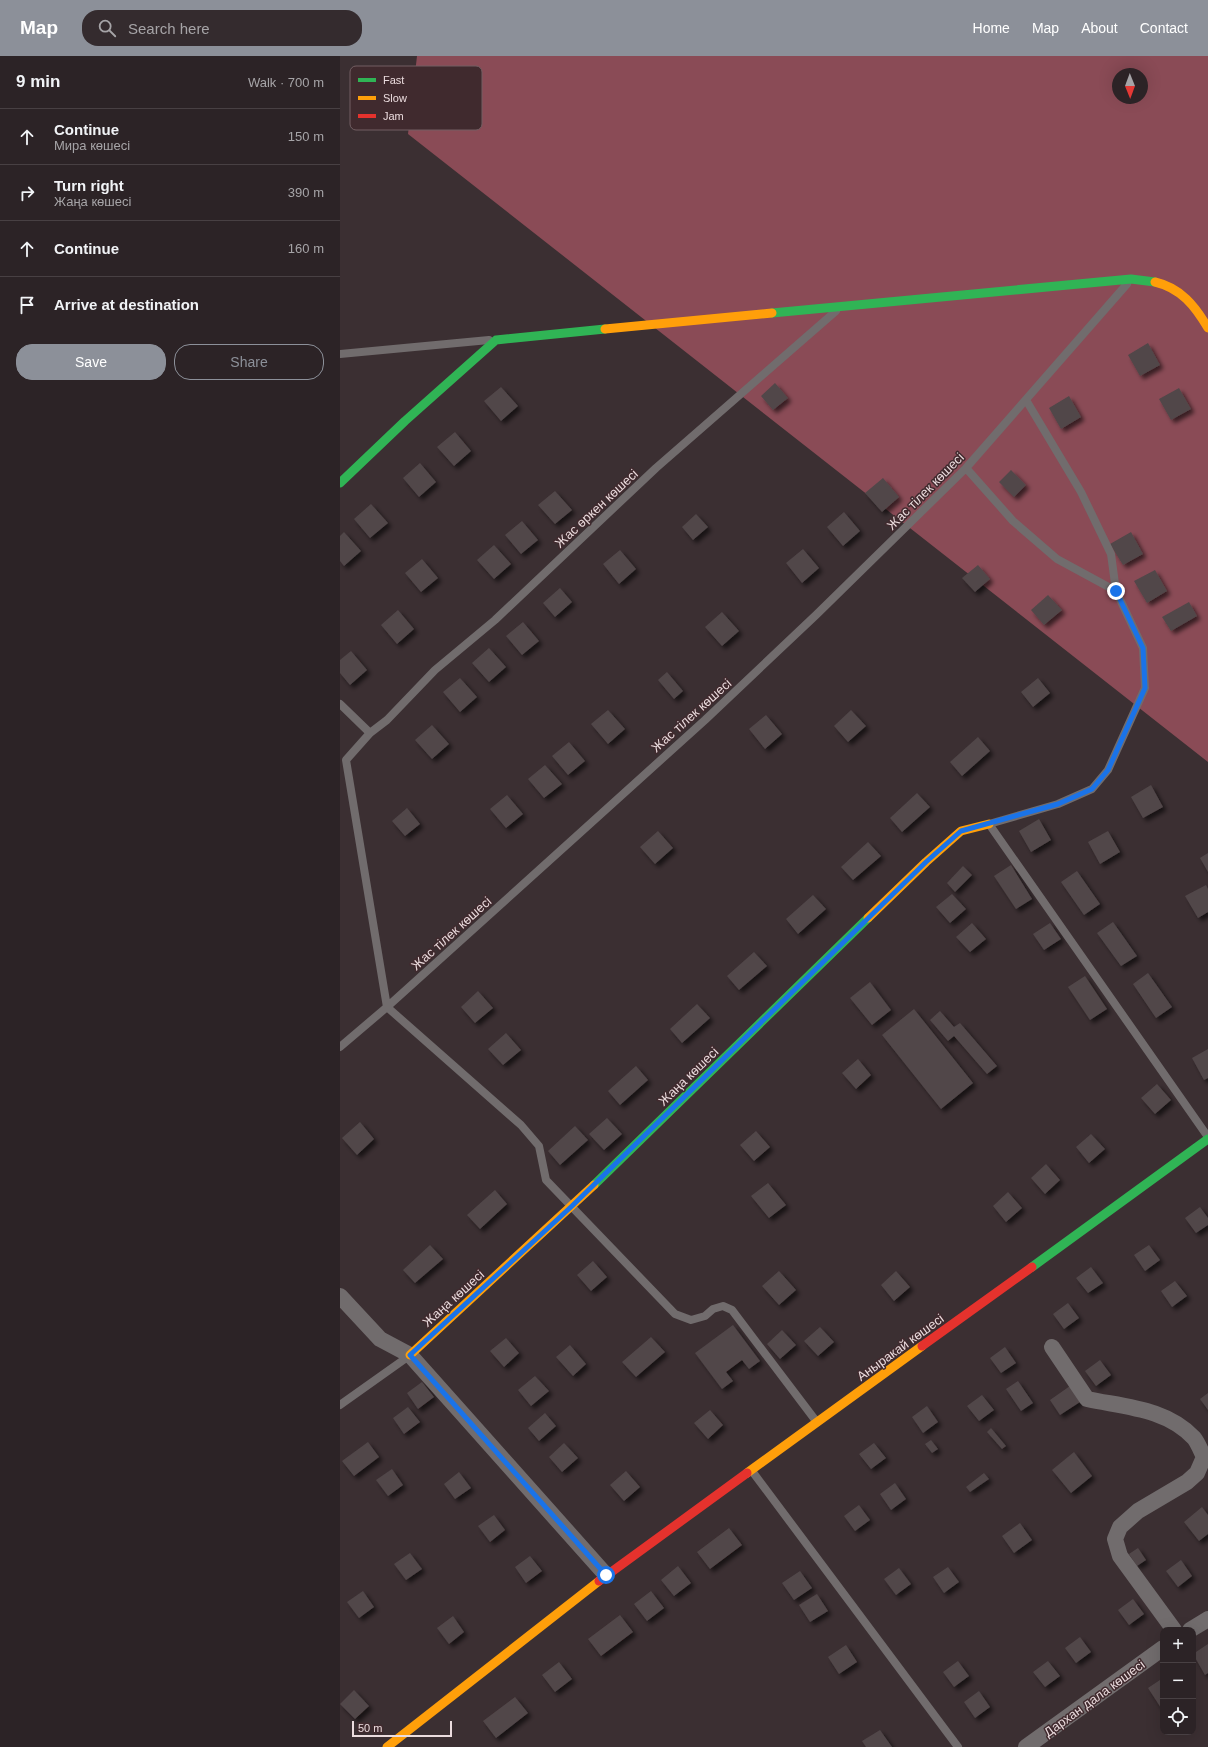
<!DOCTYPE html>
<html lang="en">
<head>
<meta charset="utf-8">
<style>
	body { margin:0; font-family:Arial,sans-serif; background:#342b2e; color:#f1f3f6 }
	.controls { position:absolute; right:12px; bottom:12px; display:grid; overflow:hidden; border-radius:8px; box-shadow:0 4px 16px #0002 }
	.controls button { width:36px; height:36px; display:grid; place-items:center; padding:0; border:0; border-bottom:1px solid #484043; background:#2c2326; color:#f1f3f6; font:20px sans-serif }
	.compass { position:absolute; left:772px; top:12px; width:36px; height:36px; border-radius:50%; background:#2c2326; box-shadow:0 4px 16px #0002; rotate:179deg }
	.scale { position:absolute; left:12px; bottom:10px; width:100px; box-sizing:border-box; padding-left:4px; border:2px solid #ebdcde; border-top:0; font-size:11px; line-height:14px; white-space:nowrap; color:#ebdcde; -webkit-text-stroke:3px #402a2e; paint-order:stroke }
	.stop { position:absolute; width:12px; height:12px; margin:-9px; border:3px solid #1a73e8; border-radius:50%; background:#fff }
	.stop.end { background:#1a73e8; border-color:#fff; box-shadow:0 1px 4px #0008 }
	.list { margin:0; padding:0; list-style:none }
	h2 { display:flex; justify-content:space-between; align-items:center; height:52px; margin:0; padding:0 16px; font-size:17px }
	h2 small { font-size:13px; font-weight:400; color:#a6a4a7 }
	.list li { display:grid; grid-template-columns:26px 1fr auto; gap:12px; align-items:center; box-sizing:border-box; height:56px; padding:0 16px; border-top:1px solid #484043 }
	.list b { display:block; font-size:15px; white-space:nowrap }
	.list p { margin:0; font-size:13px; white-space:nowrap; color:#a6a4a7 }
	.list em { font-size:13px; font-style:normal; color:#a6a4a7 }
	.actions { display:flex; gap:8px; padding:12px 16px }
	.actions a { flex:1; padding:9px 0; border:1px solid #8c9099; border-radius:16px; text-align:center; font-size:14px; color:#8c9099 }
	.actions .main { background:#8c9099; color:#fff }
	.icon { flex:none; width:22px; height:22px; fill:none; stroke:currentColor; stroke-width:2; stroke-linecap:round; stroke-linejoin:round }
	.map { position:relative; flex:none; width:868px; height:1691px; overflow:hidden }
	header { display:flex; align-items:center; gap:24px; box-sizing:border-box; height:56px; padding:0 20px; background:#8c9099; color:#fff }
	header strong { font-size:19px }
	nav { display:flex; gap:22px; margin-inline-start:auto; font-size:14px }
	.search { width:280px; height:36px; background:#342b2e; display:flex; align-items:center; gap:10px; box-sizing:border-box; padding:0 14px; border-radius:16px; color:#a6a4a7; font-size:15px }
	main { display:flex }
	aside { flex:1; background:#2c2326 }
	.map>svg:first-child { display:block }
</style>
</head>
<body>
<header>
<strong>Map</strong>
<div class="search"><svg class="icon" aria-label="search" viewBox="0 0 24 24"><circle cx="10" cy="10" r="6"/><path d="M15 15l6 6"/></svg>Search here</div>
<nav><a>Home</a><a>Map</a><a>About</a><a>Contact</a></nav>
</header>
<main>
<aside>
<h2>9 min<small>Walk · 700 m</small></h2>
<ul class="list">
<li><svg class="icon" aria-label="ahead" viewBox="0 0 24 24"><path d="M12 20V5M6 11l6-6 6 6"/></svg><div><b>Continue</b><p>Мира көшесі</p></div><em>150 m</em></li>
<li><svg class="icon" aria-label="right" viewBox="0 0 24 24"><path d="M7 20v-9h11M14 6l5 5-5 5"/></svg><div><b>Turn right</b><p>Жаңа көшесі</p></div><em>390 m</em></li>
<li><svg class="icon" aria-label="ahead" viewBox="0 0 24 24"><path d="M12 20V5M6 11l6-6 6 6"/></svg><div><b>Continue</b></div><em>160 m</em></li>
<li><svg class="icon" aria-label="arrive" viewBox="0 0 24 24"><path d="M6 21V4h12l-3 4 3 4H6"/></svg><div><b>Arrive at destination</b></div></li>
</ul>
<div class="actions"><a class="main">Save</a><a>Share</a></div>
</aside>
<div class="map">
<svg width="868" height="1691" viewBox="0 0 868 1691">
	<defs>
		<filter id="shadow"><feDropShadow dx="3.5" dy="3.5" stdDeviation="2" flood-color="#0009"/></filter>
	</defs>
	<rect width="100%" height="100%" fill="#3b2f32"/>
	<!-- forest -->
	<path fill="#8a4b56" fill-rule="evenodd" d="M77,0H868V706L68,78ZM778,18H802V42H778Z"/>
	<!-- building -->
	<path fill="#514749" filter="url(#shadow)" d="M808,287L820,309L800,320L788,299Z
		M435,327L448,342L433,354L421,340Z
		M161,331L178,350L161,365L144,345Z
		M839,332L851,353L831,364L819,343Z
		M729,340L741,361L721,373L709,352Z
		M115,376L131,395L114,410L97,391Z
		M80,407L96,426L79,441L63,422Z
		M671,414L686,429L674,441L659,426Z
		M543,422L559,441L542,456L525,437Z
		M215,435L232,454L215,468L198,449Z
		M31,448L48,467L30,482L14,463Z
		M504,456L520,475L503,490L487,471Z
		M356,458L368,471L353,484L342,471Z
		M182,465L198,484L181,498L165,479Z
		M4,476L21,495L4,510L0,505V480Z
		M791,476L803,498L783,509L770,488Z
		M154,489L171,508L154,523L137,504Z
		M463,493L479,512L462,527L446,507Z
		M280,494L296,513L279,528L263,508Z
		M82,503L98,522L81,536L65,517Z
		M638,509L650,523L635,536L622,522Z
		M815,514L827,535L807,547L794,525Z
		M220,532L232,546L215,561L203,547Z
		M708,539L722,554L704,569L691,554Z
		M849,546L857,560L831,575L822,561Z
		M58,554L74,573L57,588L41,569Z
		M382,556L399,575L382,590L365,571Z
		M183,566L199,585L182,599L166,580Z
		M149,592L166,611L149,626L132,607Z
		M11,595L27,614L10,629L0,617V604Z
		M327,616L343,635L334,643L318,624Z
		M120,622L137,641L120,656L103,636Z
		M698,622L710,637L693,651L681,636Z
		M268,654L285,673L268,688L251,668Z
		M511,654L526,670L508,686L494,670Z
		M426,659L442,678L425,693L409,673Z
		M92,669L109,688L92,703L75,684Z
		M638,681L650,695L622,720L610,706Z
		M229,686L245,705L228,719L212,700Z
		M205,709L222,728L204,742L188,723Z
		M811,729L823,751L803,762L791,741Z
		M577,737L590,751L562,776L550,762Z
		M167,739L183,758L166,772L150,753Z
		M67,752L80,768L65,780L52,765Z
		M699,763L711,784L691,796L679,775Z
		M318,775L333,792L315,808L300,791Z
		M768,775L780,796L760,808L748,786Z
		M528,786L541,800L513,824L501,811Z
		M868,797V816L860,802Z
		M671,809L692,843L676,853L654,820Z
		M623,810L632,819L615,836L607,827Z
		M737,815L760,848L744,859L721,826Z
		M866,829L868,833V856L858,862L845,840Z
		M612,838L626,853L610,867L596,851Z
		M473,839L486,853L458,878L446,863Z
		M773,866L797,900L781,910L757,877Z
		M632,867L646,883L630,896L616,881Z
		M710,867L721,883L704,894L693,878Z
		M414,896L427,910L399,934L387,920Z
		M808,917L832,951L816,962L793,928Z
		M745,920L767,953L750,964L728,931Z
		M530,926L551,954L532,969L510,942Z
		M138,935L153,952L135,967L121,951Z
		M357,948L370,962L342,987L330,973Z
		M574,953L633,1027L601,1053L542,979Z
		M600,955L614,971L620,967L657,1010L647,1018L614,980L608,985L590,964Z
		M166,977L181,994L163,1009L148,993Z
		M868,993V1022L864,1024L852,1002Z
		M518,1003L531,1019L516,1033L502,1017Z
		M296,1010L308,1024L280,1049L268,1035Z
		M817,1028L831,1044L815,1058L801,1042Z
		M267,1062L282,1078L264,1094L249,1078Z
		M20,1066L34,1083L17,1099L2,1082Z
		M235,1070L248,1084L220,1109L208,1095Z
		M416,1075L430,1091L414,1105L400,1089Z
		M751,1078L765,1093L749,1107L736,1091Z
		M706,1108L720,1124L705,1138L691,1122Z
		M428,1127L446,1149L429,1162L411,1140Z
		M155,1134L167,1148L140,1173L127,1159Z
		M668,1136L682,1152L666,1166L653,1150Z
		M860,1151L868,1162V1169L856,1177L845,1162Z
		M90,1189L103,1203L75,1227L63,1214Z
		M809,1189L820,1204L805,1215L794,1199Z
		M253,1205L267,1221L251,1235L237,1219Z
		M751,1211L763,1227L748,1237L736,1222Z
		M439,1215L456,1234L439,1249L422,1230Z
		M556,1215L570,1231L554,1245L541,1229Z
		M835,1225L847,1240L832,1251L821,1235Z
		M728,1247L739,1262L724,1273L713,1258Z
		M393,1269L420,1305L409,1313L402,1304L386,1316L393,1325L382,1333L355,1297Z
		M480,1271L494,1286L478,1300L464,1285Z
		M442,1274L456,1289L440,1303L427,1288Z
		M311,1281L325,1296L296,1321L282,1306Z
		M166,1282L179,1297L164,1311L150,1295Z
		M230,1289L246,1308L233,1320L216,1301Z
		M665,1291L676,1307L661,1317L650,1302Z
		M760,1304L771,1319L756,1330L745,1315Z
		M195,1320L209,1335L191,1350L178,1334Z
		M678,1325L693,1347L681,1355L666,1333Z
		M82,1326L94,1341L78,1353L67,1337Z
		M730,1330L740,1346L720,1359L710,1344Z
		M868,1337V1354L860,1343Z
		M642,1339L654,1354L639,1365L627,1350Z
		M587,1350L598,1366L583,1377L572,1361Z
		M68,1351L80,1366L64,1378L53,1362Z
		M370,1354L383,1369L368,1383L354,1367Z
		M205,1357L216,1370L199,1385L188,1372Z
		M651,1372L666,1390L662,1393L647,1376Z
		M591,1384L598,1393L592,1397L585,1388Z
		M28,1386L39,1401L14,1420L2,1405Z
		M224,1387L238,1402L222,1416L209,1401Z
		M534,1387L546,1402L531,1413L519,1398Z
		M734,1396L752,1420L731,1437L712,1414Z
		M52,1413L63,1429L48,1440L36,1424Z
		M286,1415L300,1431L284,1445L270,1429Z
		M119,1416L131,1432L115,1443L104,1428Z
		M644,1417L649,1423L630,1436L626,1431Z
		M555,1427L566,1443L551,1454L540,1438Z
		M519,1449L530,1464L515,1475L504,1460Z
		M862,1451L868,1459V1478L859,1485L844,1466Z
		M154,1459L165,1474L150,1486L138,1470Z
		M680,1467L692,1484L674,1497L662,1480Z
		M389,1472L402,1489L370,1513L357,1496Z
		M798,1492L806,1504L797,1510L789,1498Z
		M70,1497L82,1513L66,1524L54,1508Z
		M190,1500L202,1515L186,1527L175,1511Z
		M841,1504L852,1520L838,1531L826,1515Z
		M338,1510L351,1527L334,1540L321,1524Z
		M608,1511L619,1526L604,1537L593,1521Z
		M559,1512L571,1528L556,1539L544,1523Z
		M460,1515L472,1532L454,1544L442,1527Z
		M23,1535L34,1551L19,1562L7,1546Z
		M311,1535L324,1552L307,1565L294,1548Z
		M477,1538L488,1555L470,1566L459,1549Z
		M793,1543L804,1558L789,1569L778,1554Z
		M280,1559L293,1576L261,1600L248,1583Z
		M113,1560L124,1576L109,1588L97,1572Z
		M740,1581L751,1596L736,1607L725,1592Z
		M868,1588V1617L865,1619L853,1598Z
		M506,1589L517,1606L499,1618L488,1601Z
		M618,1605L629,1620L614,1631L603,1616Z
		M708,1605L720,1620L705,1631L693,1616Z
		M219,1606L232,1623L215,1636L202,1619Z
		M823,1622V1651L821,1652L808,1632Z
		M14,1634L29,1650L15,1663L0,1648Z
		M639,1635L650,1651L635,1662L624,1646Z
		M175,1641L188,1657L156,1682L143,1665Z
		M540,1674L552,1691H526L522,1685Z"/>
	<g fill="none" stroke-linecap="round" stroke-linejoin="round">
		<!-- lane -->
		<path stroke="#716c6d" stroke-width="8" d="M0,298L149,284
			M686,344L741,436L771,498L776,535L803,592L805,632L768,714L752,733L718,748L649,768L868,1081
			M626,412L673,465L717,503L776,535
			M0,648L30,677L6,704L47,951L181,1069L199,1090L206,1124L335,1258L351,1264L365,1260L373,1253L383,1250L392,1254L476,1365
			M30,677L47,664L95,614L155,564L316,412L496,255
			M0,991L47,951L241,776L365,664L476,559L626,412L787,228
			M0,1349L69,1300
			M412,1415L618,1691"/>
		<!-- street -->
		<path stroke="#716c6d" stroke-width="16" d="M0,1240L40,1283L70,1299L266,1519
			M712,1291L747,1343C784,1351 826,1352 854,1382C858,1387 861,1395 864,1401L857,1417L847,1426L798,1455L780,1471L775,1483L780,1500L834,1574
			M850,1574L868,1563
			M686,1691L823,1592"/>
		<!-- fast -->
		<path stroke="#30b455" stroke-width="9" d="M432,257L791,223L815,226
			M0,427L65,365L156,284L265,273
			M254,1129L528,862
			M692,1211L868,1083"/>
		<!-- slow -->
		<path stroke="#ff9f0a" stroke-width="9" d="M815,226C841,232 855,250 868,272
			M265,273L432,257
			M528,862L586,806L621,775L649,768
			M70,1299L254,1129
			M407,1417L582,1290
			M47,1691L259,1525"/>
		<!-- jam -->
		<path stroke="#e5322d" stroke-width="9" d="M582,1290L692,1211
			M259,1525L407,1417"/>
	</g>
	<g fill="none" stroke-linecap="round" stroke-linejoin="round">
		<!-- route -->
		<path stroke="#1a73e8" stroke-width="5" d="M266,1519L70,1299L232,1150L586,806L621,775L718,748L752,733L768,714L805,632L803,592L776,535"/>
	</g>
	<g text-anchor="middle" stroke-width="3" stroke-linejoin="round" paint-order="stroke">
		<!-- street labels -->
		<g font-size="13" fill="#ebdcde" stroke="#402a2e">
			<text transform="translate(585 435) rotate(-45)" y="5">Жас тілек көшесі</text>
			<text transform="translate(256 452) rotate(-43)" y="5">Жас өркен көшесі</text>
			<text transform="translate(351 659) rotate(-42)" y="5">Жас тілек көшесі</text>
			<text transform="translate(111 877) rotate(-42)" y="5">Жас тілек көшесі</text>
			<text transform="translate(348 1020) rotate(-44)" y="5">Жаңа көшесі</text>
			<text transform="translate(113 1242) rotate(-42)" y="5">Жаңа көшесі</text>
			<text transform="translate(560 1291) rotate(-36)" y="5">Аныракай көшесі</text>
			<text transform="translate(754 1642) rotate(-36)" y="5">Дархан дала көшесі</text>
		</g>
	</g>
	<!-- legend -->
	<rect x="10" y="10" width="132" height="64" rx="6" fill="#402a2e" stroke="#735f63" stroke-width="1"/>
	<rect x="18" y="22" width="18" height="4" fill="#30b455"/>
	<rect x="18" y="40" width="18" height="4" fill="#ff9f0a"/>
	<rect x="18" y="58" width="18" height="4" fill="#e5322d"/>
	<g font-size="11" fill="#ebdcde">
		<text x="43" y="28">Fast</text>
		<text x="43" y="46">Slow</text>
		<text x="43" y="64">Jam</text>
	</g>
</svg>
<div class="controls">
<button>+</button>
<button>−</button>
<button><svg class="icon" aria-label="locate" viewBox="0 0 24 24"><circle cx="12" cy="12" r="6"/><path d="M12 2v4M12 18v4M2 12h4M18 12h4"/></svg></button>
</div>
<svg class="compass" viewBox="-18 -18 36 36"><path d="M0-13l5 13h-10z" fill="#e53935"/><path d="M0 13l5-13h-10z" fill="#a6a4a7"/></svg>
<div class="scale">50 m</div>
<div class="stop" style="left:266px;top:1519px"></div>
<div class="stop end" style="left:776px;top:535px"></div>
</div>
</main>
</body>
</html>
